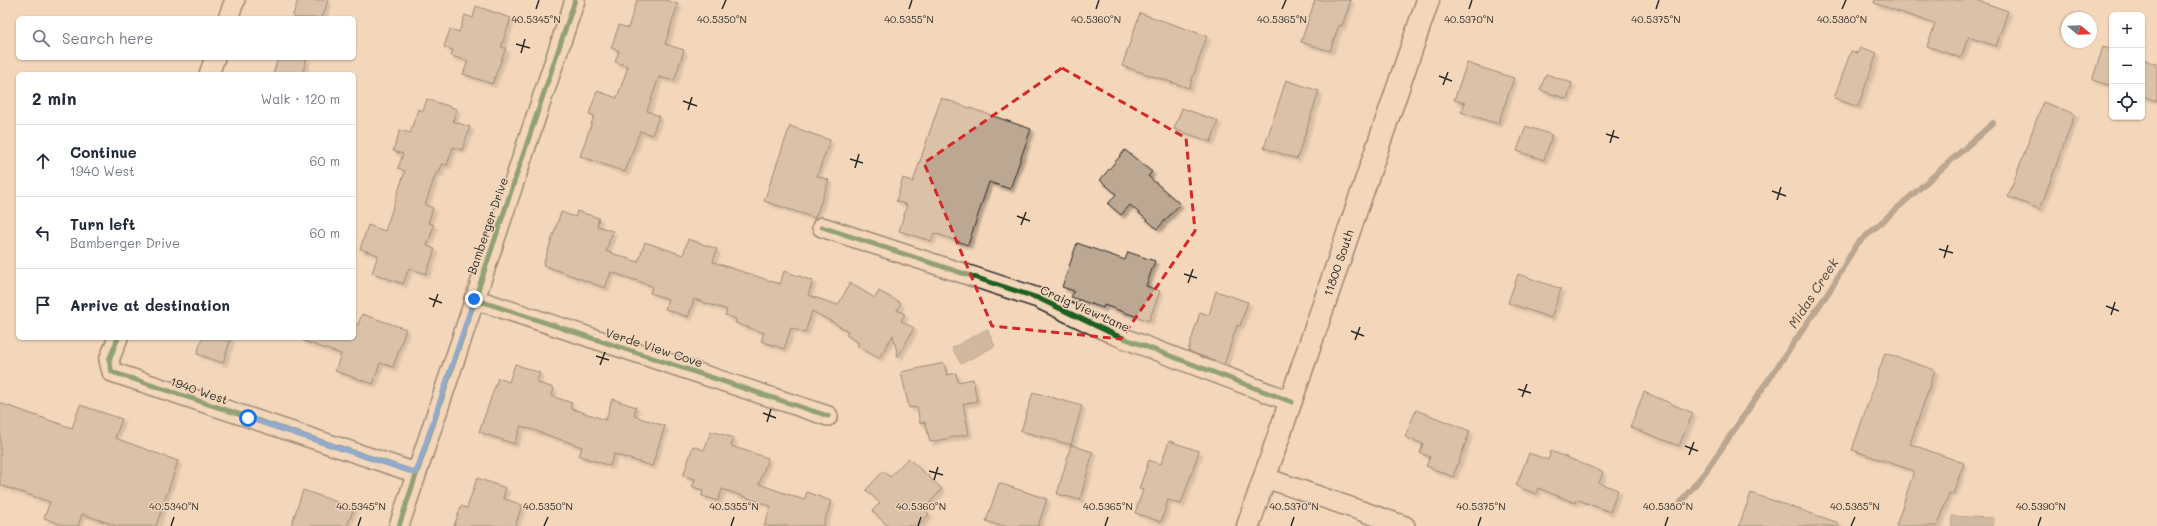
<!DOCTYPE html>
<html lang="en">
<head>
<meta charset="utf-8">
<style>
	body { margin:0; font-family:Mali,sans-serif; background:#f2f2f3; color:#1f2937 }
	.controls { position:absolute; right:12px; top:12px; display:grid; overflow:hidden; border-radius:6px; box-shadow:0 1px 3px #0004 }
	.controls button { width:36px; height:36px; display:grid; place-items:center; padding:0; border:0; border-bottom:1px solid #e0e1e3; background:#fff; color:#1f2937; font:20px sans-serif }
	.compass { position:absolute; left:2061px; top:12px; width:36px; height:36px; border-radius:50%; background:#fff; box-shadow:0 1px 3px #0004; rotate:109deg }
	.stop { position:absolute; width:12px; height:12px; margin:-9px; border:3px solid #1a73e8; border-radius:50%; background:#fff }
	.stop.end { background:#1a73e8; border-color:#fff; box-shadow:0 1px 4px #0008 }
	.list { margin:0; padding:0; list-style:none }
	h2 { display:flex; justify-content:space-between; align-items:center; height:52px; margin:0; padding:0 16px; font-size:17px }
	h2 small { font-size:13px; font-weight:400; color:#747a83 }
	.list li { display:grid; grid-template-columns:26px 1fr auto; gap:12px; align-items:center; box-sizing:border-box; height:72px; padding:0 16px; border-top:1px solid #e0e1e3 }
	.list b { display:block; font-size:15px; white-space:nowrap }
	.list p { margin:0; font-size:13px; white-space:nowrap; color:#747a83 }
	.list em { font-size:13px; font-style:normal; color:#747a83 }
	.icon { flex:none; width:22px; height:22px; fill:none; stroke:currentColor; stroke-width:2; stroke-linecap:round; stroke-linejoin:round }
	.map { position:relative; flex:none; width:2157px; height:526px; overflow:hidden }
	.search { position:absolute; background:#fff; box-shadow:0 1px 3px #0004; left:16px; top:16px; width:340px; height:44px; display:flex; align-items:center; gap:10px; box-sizing:border-box; padding:0 14px; border-radius:6px; color:#747a83; font-size:15px }
	.panel { position:absolute; background:#fff; box-shadow:0 1px 3px #0004; left:16px; top:72px; width:340px; height:268px; border-radius:6px }
	.map>svg:first-child { display:block }
</style>
</head>
<body>
<div class="map">
<svg width="2157" height="526" viewBox="0 0 2157 526">
	<defs>
		<filter id="shadow"><feDropShadow dx="3.5" dy="3.5" stdDeviation="1" flood-color="#0004"/></filter>
	</defs>
	<rect width="100%" height="100%" fill="#f4d7ba"/>
	<filter id="ink" filterUnits="userSpaceOnUse"><feTurbulence type="fractalNoise" baseFrequency=".025" numOctaves="2"/><feDisplacementMap in="SourceGraphic" scale="8" xChannelSelector="R" yChannelSelector="G"/><feConvolveMatrix kernelMatrix="1 2 1 2 8 2 1 2 1" color-interpolation-filters="sRGB"/></filter>
	<g filter="url(#ink)">
		<!-- water -->
		<path fill="#a79583" stroke="#756b60" d="M987,329L995,346L961,364L952,348Z
			M1952,516L1994,518L1993,526H1951Z"/>
		<g fill="none" stroke-linecap="round" stroke-linejoin="round">
			<!-- stream -->
			<path stroke="#756b60" stroke-width="6" d="M1681,502L1706,471L1832,287L1856,245L1993,123"/>
		</g>
		<!-- building -->
		<path fill="#bca792" stroke="#2b2b2b" filter="url(#shadow)" d="M298,0H328L322,18H292Z
			M637,0H665L678,4L665,44L684,50L674,81L659,77L647,111L659,116L652,135L640,131L625,172L580,156L594,116L589,114L597,91L617,98L628,66L615,62L619,51L611,48L619,25L628,28Z
			M1315,0H1351L1342,26L1339,25L1330,51L1301,42Z
			M1875,0H1977L2008,11L1996,46L1968,37L1961,58L1927,46L1935,24L1874,3Z
			M476,6L511,18L501,47L506,48L492,84L463,74L468,61L451,56L453,50L444,47L450,29L459,32L465,15L473,18Z
			M1140,13L1207,36L1189,88L1122,66Z
			M1860,47L1877,53L1858,107L1834,98L1851,51L1858,53Z
			M2103,47L2112,50V86L2092,80Z
			M278,58H307L302,74H273Z
			M2142,59L2157,64V101L2142,96Z
			M1467,63L1514,78L1498,124L1461,112L1465,103L1454,100Z
			M1546,74L1572,83L1567,99L1540,90Z
			M1286,80L1319,91L1297,159L1264,148Z
			M941,98L1031,129L1010,189L989,182L968,245L934,233L931,241L899,231L907,205L896,201L903,178L913,182Z
			M427,99L457,109L453,121L470,127L462,150L453,147L447,165L442,164L439,173H436L425,205L433,208L428,223L434,225L427,246L435,249L426,274L409,268L403,284L372,273L378,255L360,249L368,225L385,231L405,171L398,168L403,154L393,151L400,130L410,133L418,109L423,111Z
			M2043,102L2075,114L2040,209L2008,197Z
			M1182,108L1218,121L1211,142L1174,129Z
			M790,126L830,140L817,176L829,180L815,218L764,201Z
			M1526,126L1552,135L1544,160L1517,151Z
			M1125,150L1152,172L1148,176L1180,204L1157,229L1130,205L1121,215L1108,204L1116,194L1100,180Z
			M577,211L599,218L597,226L613,231L606,251L638,262L645,242L683,255L688,239L717,249L713,262L780,284L784,271L813,281L808,295L838,305L850,283L875,298L879,291L901,303L897,310L905,314L901,321L914,328L898,357L893,335L879,358L857,346L859,343L846,335L848,331L812,311L805,333L791,328L784,349L761,341L764,333L735,323L736,319L725,315L727,310L694,299L688,317L665,309L668,299L650,293L652,286L611,272L605,288L543,265L561,212L575,217Z
			M1077,243L1125,260L1128,252L1155,261L1146,286L1160,291L1149,321L1104,305L1103,308L1071,297L1074,291L1062,287Z
			M1518,274L1561,289L1551,318L1508,303Z
			M1216,291L1248,302L1240,326L1237,325L1224,365L1188,351L1200,312L1209,315Z
			M362,314L406,329L393,367L380,363L373,384L335,371L341,354L303,341V338H354V323L358,325Z
			M202,338H231L223,363L197,354Z
			M1885,353L1935,370L1910,444L1964,463L1953,494L1949,493L1938,526H1896L1914,471L1852,450Z
			M944,363L947,375L956,373L958,382L973,379L977,401L963,404L969,434L930,442L925,422L920,423L917,407L909,408L901,372Z
			M515,364L540,373L536,382L554,388L552,396L572,403L570,408L606,420L612,399L636,407L634,416L665,426L652,466L614,454L610,466L579,456L582,447L521,426L514,444L479,432L498,378L509,382Z
			M1033,392L1082,406L1071,445L1021,431Z
			M1644,392L1693,413L1679,446L1630,427Z
			M0,403L72,428L80,405L122,419L115,438L178,461L156,526H117L82,514L78,526H66L44,518L50,502L0,485Z
			M1416,410L1470,431L1453,477L1426,466L1430,457L1420,453L1423,444L1405,437Z
			M711,431L734,438L731,446L768,458L759,484L804,500L807,492L831,501L823,526H764L771,506L722,489L718,501L702,496L703,490L692,487L695,479L683,476L693,446L704,450Z
			M1169,441L1199,451L1181,504L1168,500L1161,522L1135,513L1143,490L1139,489L1149,460L1161,464Z
			M1071,445L1093,452L1080,500L1057,494Z
			M1551,451L1603,472L1599,483L1618,490L1610,512L1576,499L1575,503L1538,488L1536,494L1516,486L1529,453L1548,460Z
			M908,458L942,489L924,509L929,514L919,526H888L872,511L880,503L866,490L883,471L890,477Z
			M477,478L506,488L503,498L522,505L515,526H454L461,506L467,508Z
			M999,483L1047,499L1038,526H1001L986,521Z
			M303,490L354,508L347,526H291Z
			M1751,493L1839,523L1838,526H1739Z"/>
		<g fill="none" stroke-linecap="round" stroke-linejoin="round">
			<defs>
				<path id="minor" d="M228,18L235,0
					M209,74L215,58
					M822,227L1038,298L1113,334L1292,402
					M474,299L828,416
					M118,338L109,360L112,372L416,473
					M1266,478L1405,526
					M399,526L575,0"/>
				<path id="secondary" d="M1248,526L1428,0"/>
			</defs>
			<!-- minor casing -->
			<use href="#minor" stroke="#2b2b2b" stroke-width="22"/>
			<!-- secondary casing -->
			<use href="#secondary" stroke="#2b2b2b" stroke-width="25"/>
			<!-- minor -->
			<use href="#minor" stroke="#f4d7ba" stroke-width="19"/>
			<!-- secondary -->
			<use href="#secondary" stroke="#f4d7ba" stroke-width="22"/>
			<defs>
				<path id="cycleway" d="M822,227L1038,298L1113,334L1292,402
					M474,299L828,416
					M118,338L109,360L112,372L416,473
					M399,526L575,0"/>
			</defs>
			<!-- cycleway casing -->
			<use href="#cycleway" stroke="#f4d7ba" stroke-width="8"/>
			<!-- cycleway -->
			<use href="#cycleway" stroke="#1b5e20" stroke-width="5"/>
		</g>
	</g>
	<g fill="none" stroke-linecap="round" stroke-linejoin="round" filter="url(#ink)">
		<!-- route -->
		<path stroke="#1a73e8" stroke-width="5" d="M248,418L416,473L474,299"/>
	</g>
	<!-- marked area -->
	<path d="M0 0H2157V526H0ZM1062,68L1186,138L1195,231L1121,339L992,326L924,163Z" fill="#f4d7ba" fill-opacity=".55" fill-rule="evenodd"/>
	<path fill="none" stroke="#d62828" stroke-width="3" stroke-dasharray="8 5" stroke-linejoin="round" d="M1062,68L1186,138L1195,231L1121,339L992,326L924,163Z"/>
	<!-- ticks -->
	<path fill="none" stroke="#2b2b2b" stroke-width="1.5" d="M536,9L539,0M722,9L726,0M909,9L912,0M1096,9L1099,0M1282,9L1286,0M1469,9L1472,0M1656,9L1659,0M1842,9L1846,0M516,44L530,48M521,53L525,39M1439,76L1452,81M1443,85L1448,72M683,101L697,106M688,110L692,97M1606,134L1619,138M1610,143L1614,130M850,159L863,163M855,168L859,154M1772,191L1786,196M1777,200L1781,187M1017,216L1030,221M1021,225L1026,212M1939,249L1953,253M1944,258L1948,245M1184,274L1197,278M1188,283L1193,269M429,298L442,303M2106,306L2119,311M433,307L438,294M2111,315L2115,302M1351,331L1364,336M1355,340L1360,327M596,356L609,360M600,365L605,352M1518,389L1531,393M1522,397L1527,384M763,413L776,418M767,422L771,409M1685,446L1698,451M1689,455L1694,442M929,471L943,475M934,480L938,467M171,526L174,517M358,526L361,517M544,526L548,517M731,526L734,517M918,526L921,517M1105,526L1108,517M1291,526L1294,517M1478,526L1481,517M1665,526L1668,517M1851,526L1855,517M2038,526L2041,517"/>
	<g text-anchor="middle" stroke-width="3" stroke-linejoin="round" paint-order="stroke">
		<!-- street labels -->
		<g font-size="12" fill="#2b2b2b" stroke="#f4d7ba">
			<text transform="translate(488 226) rotate(-71)" y="4">Bamberger Drive</text>
			<text transform="translate(1339 263) rotate(-71)" y="4">11800 South</text>
			<text transform="translate(1085 309) rotate(24)" y="4">Craig View Lane</text>
			<text transform="translate(654 348) rotate(18)" y="4">Verde View Cove</text>
			<text transform="translate(199 391) rotate(19)" y="4">1940 West</text>
		</g>
		<!-- water labels -->
		<g font-size="13" font-style="italic" fill="#4a4641" stroke="#f4d7ba">
			<text transform="translate(1813 293) rotate(-57)" y="5">Midas Creek</text>
		</g>
	</g>
	<g font-size="10" text-anchor="middle" fill="#2b2b2b" stroke="#f4d7ba" stroke-width="3" stroke-linejoin="round" paint-order="stroke">
		<text x="1096" y="23">40.5360°N</text>
		<text x="1282" y="23">40.5365°N</text>
		<text x="1842" y="23">40.5380°N</text>
		<text x="536" y="23">40.5345°N</text>
		<text x="722" y="23">40.5350°N</text>
		<text x="909" y="23">40.5355°N</text>
		<text x="1469" y="23">40.5370°N</text>
		<text x="1656" y="23">40.5375°N</text>
		<text x="174" y="510">40.5340°N</text>
		<text x="361" y="510">40.5345°N</text>
		<text x="548" y="510">40.5350°N</text>
		<text x="734" y="510">40.5355°N</text>
		<text x="921" y="510">40.5360°N</text>
		<text x="1108" y="510">40.5365°N</text>
		<text x="1294" y="510">40.5370°N</text>
		<text x="1481" y="510">40.5375°N</text>
		<text x="1668" y="510">40.5380°N</text>
		<text x="1855" y="510">40.5385°N</text>
		<text x="2041" y="510">40.5390°N</text>
	</g>
</svg>
<div class="controls">
<button>+</button>
<button>−</button>
<button><svg class="icon" aria-label="locate" viewBox="0 0 24 24"><circle cx="12" cy="12" r="6"/><path d="M12 2v4M12 18v4M2 12h4M18 12h4"/></svg></button>
</div>
<svg class="compass" viewBox="-18 -18 36 36"><path d="M0-13l5 13h-10z" fill="#e53935"/><path d="M0 13l5-13h-10z" fill="#747a83"/></svg>
<div class="stop" style="left:248px;top:418px"></div>
<div class="stop end" style="left:474px;top:299px"></div>
<div class="search"><svg class="icon" aria-label="search" viewBox="0 0 24 24"><circle cx="10" cy="10" r="6"/><path d="M15 15l6 6"/></svg>Search here</div>
<section class="panel">
<h2>2 min<small>Walk · 120 m</small></h2>
<ul class="list">
<li><svg class="icon" aria-label="ahead" viewBox="0 0 24 24"><path d="M12 20V5M6 11l6-6 6 6"/></svg><div><b>Continue</b><p>1940 West</p></div><em>60 m</em></li>
<li><svg class="icon" aria-label="left" viewBox="0 0 24 24"><path d="M17 20v-9H6M10 6l-5 5 5 5"/></svg><div><b>Turn left</b><p>Bamberger Drive</p></div><em>60 m</em></li>
<li><svg class="icon" aria-label="arrive" viewBox="0 0 24 24"><path d="M6 21V4h12l-3 4 3 4H6"/></svg><div><b>Arrive at destination</b></div></li>
</ul>
</section>
</div>
</body>
</html>
